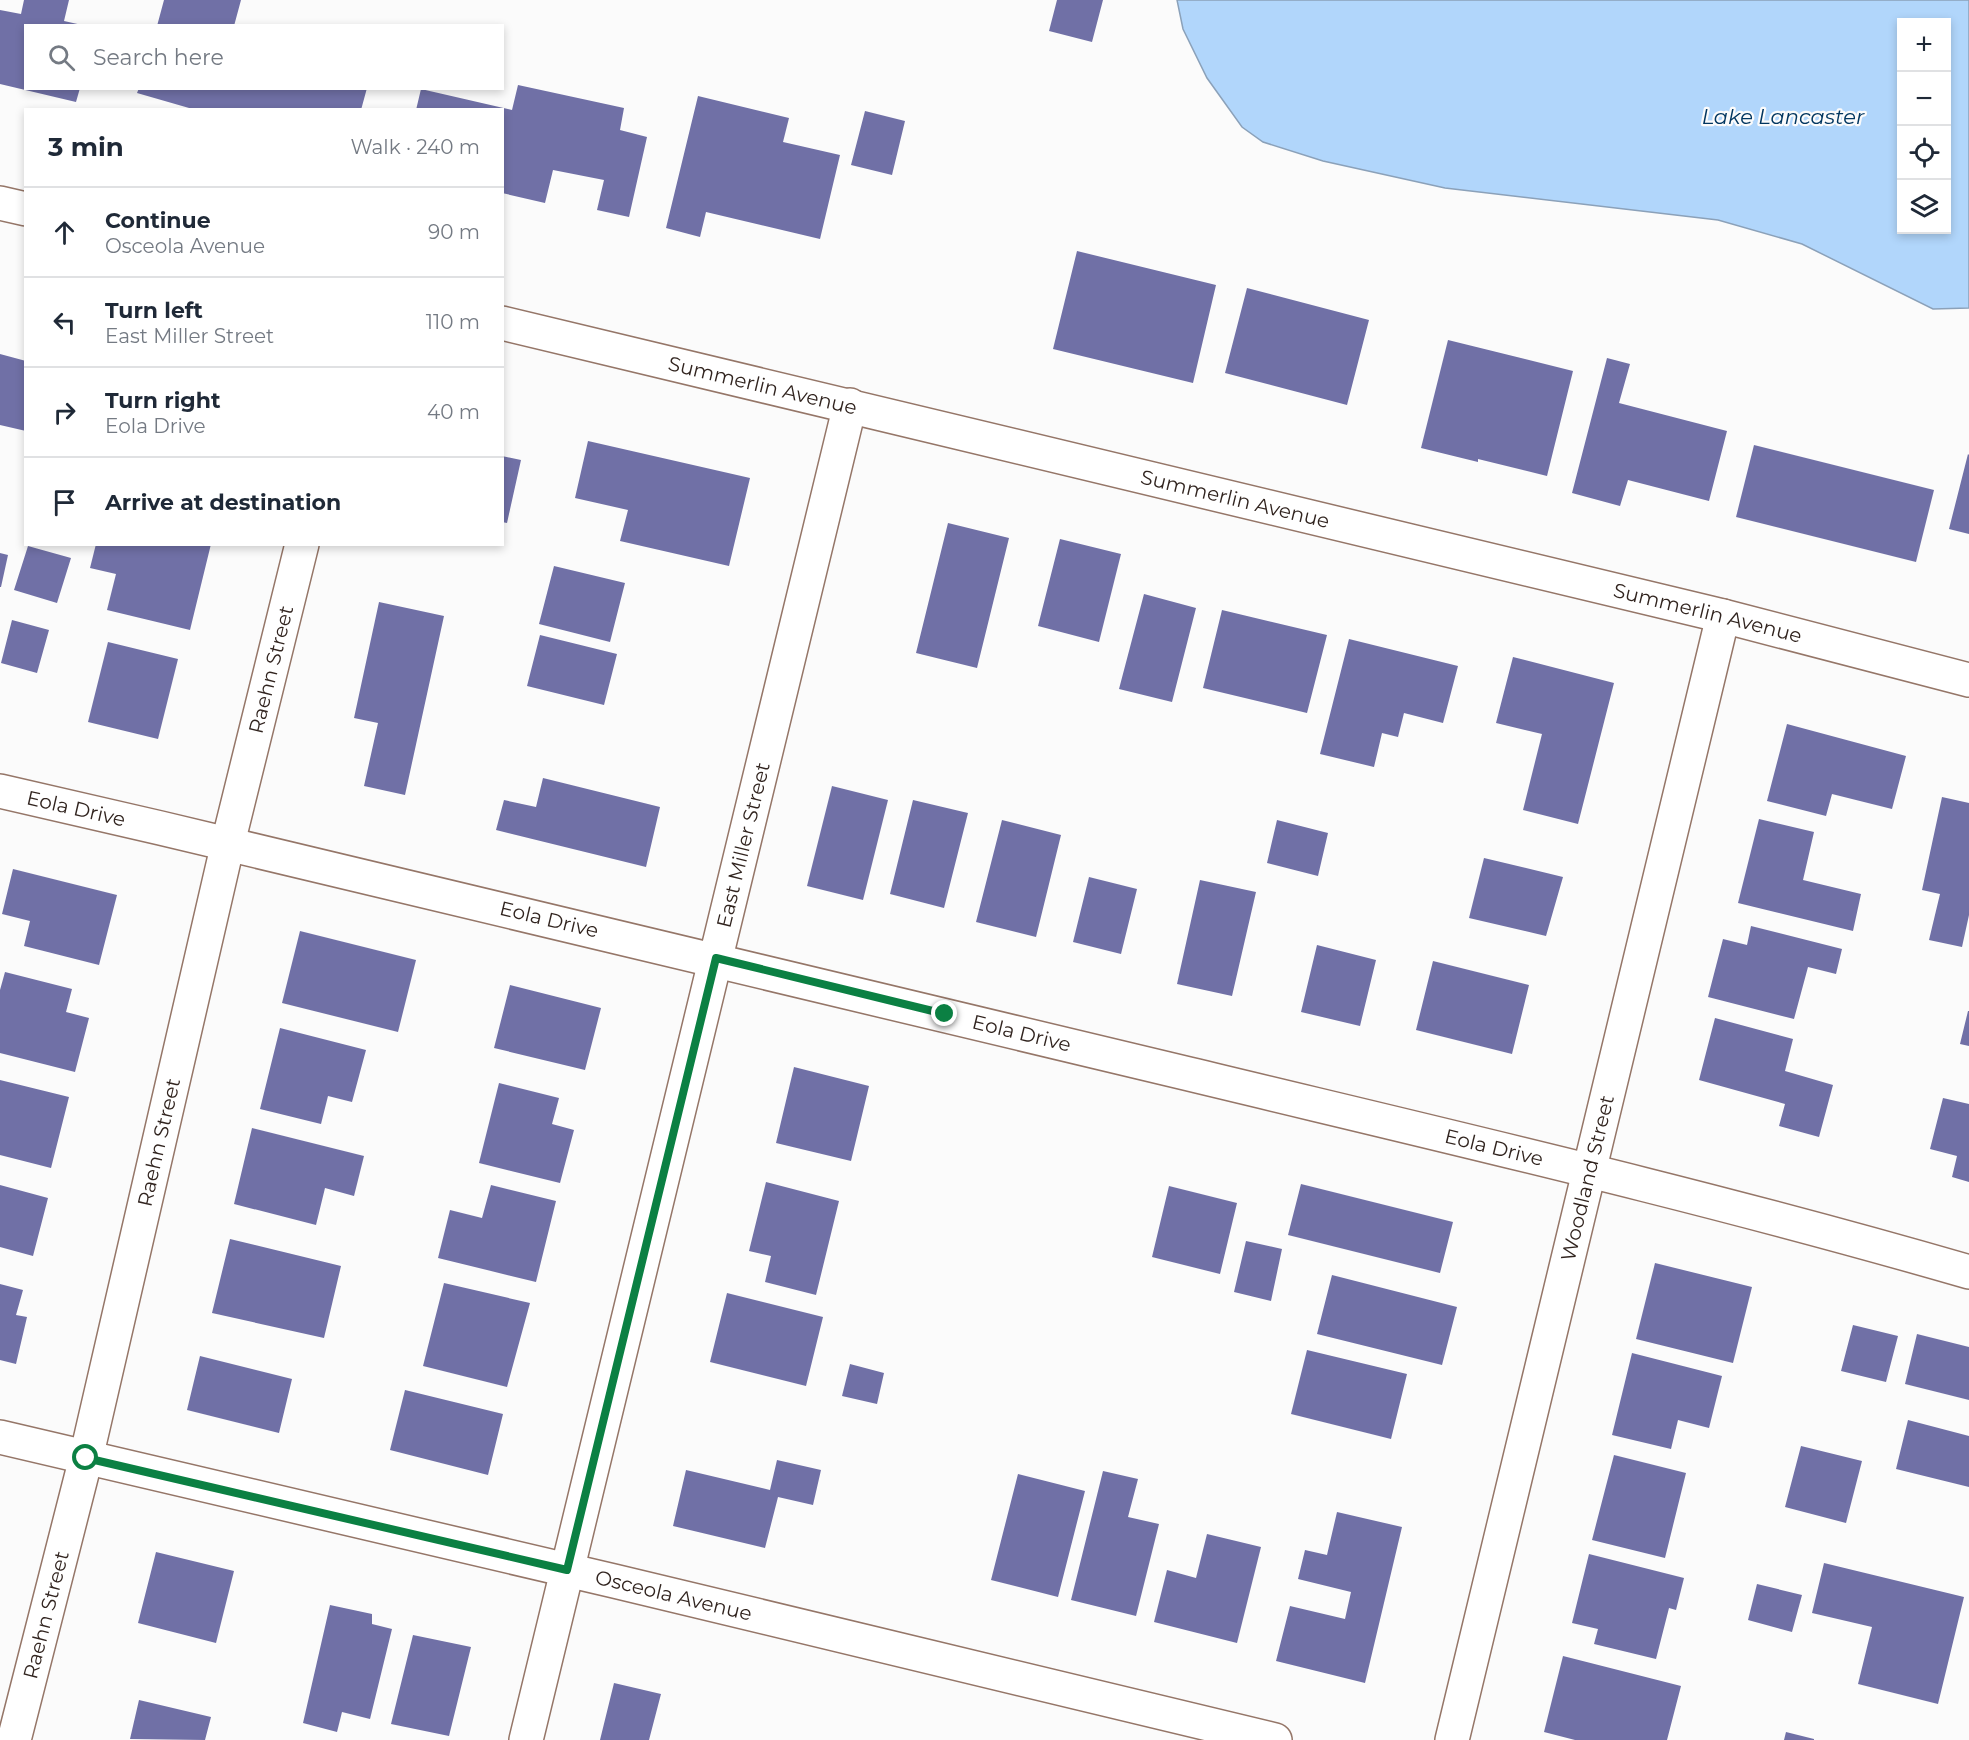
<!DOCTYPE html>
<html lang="en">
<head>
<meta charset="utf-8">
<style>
	body { margin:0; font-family:Montserrat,sans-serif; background:#f2f2f3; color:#1f2937 }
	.controls { position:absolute; right:18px; top:18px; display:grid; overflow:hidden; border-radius:0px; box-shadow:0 3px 9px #0003 }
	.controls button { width:54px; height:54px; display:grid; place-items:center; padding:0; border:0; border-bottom:2px solid #e0e1e3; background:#fff; color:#1f2937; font:30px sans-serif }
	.stop { position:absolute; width:18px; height:18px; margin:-14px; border:4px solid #0b8043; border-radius:50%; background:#fff }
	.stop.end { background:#0b8043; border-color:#fff; box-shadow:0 2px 6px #0008 }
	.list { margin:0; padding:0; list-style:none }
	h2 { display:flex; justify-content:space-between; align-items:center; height:78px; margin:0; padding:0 24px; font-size:26px }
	h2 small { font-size:20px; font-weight:400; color:#747a83 }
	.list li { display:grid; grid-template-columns:39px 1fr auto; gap:18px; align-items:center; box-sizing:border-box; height:90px; padding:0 24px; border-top:2px solid #e0e1e3 }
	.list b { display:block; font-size:22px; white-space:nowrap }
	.list p { margin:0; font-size:20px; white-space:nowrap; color:#747a83 }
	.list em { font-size:20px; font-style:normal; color:#747a83 }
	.icon { flex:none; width:33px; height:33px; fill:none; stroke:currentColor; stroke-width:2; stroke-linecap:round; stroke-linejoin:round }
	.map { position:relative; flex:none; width:1969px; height:1740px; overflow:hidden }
	.search { position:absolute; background:#fff; box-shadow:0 3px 9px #0003; left:24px; top:24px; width:480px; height:66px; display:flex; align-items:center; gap:15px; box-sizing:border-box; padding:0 21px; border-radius:0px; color:#747a83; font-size:22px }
	.panel { position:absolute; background:#fff; box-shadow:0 3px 9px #0003; left:24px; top:108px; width:480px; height:438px; border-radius:0px }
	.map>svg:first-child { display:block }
</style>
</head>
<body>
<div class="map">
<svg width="1969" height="1740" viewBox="0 0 1969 1740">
	<rect width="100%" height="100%" fill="#fbfbfb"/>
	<!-- water -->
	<path fill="#b1d6fb" stroke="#8ba1b9" stroke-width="1.5" fill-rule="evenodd" d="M1177,0H1969V308L1933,309L1802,244L1718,220L1445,188L1323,161L1263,142L1242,127L1207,78L1183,29ZM1902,22H1946V230H1902Z"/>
	<!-- building -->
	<path fill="#7070a6" d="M24,0H69L64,21L82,25L26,26V88H80L76,102L0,84V10L21,14Z
		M164,0H241L234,26H157Z
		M1057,0H1103L1092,42L1049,31Z
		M518,85L624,108L620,130L647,137L629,217L597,210L604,180L553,170L545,203L502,193V110H416L421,89L512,110Z
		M139,88H367L361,110H196L137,93Z
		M698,96L789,118L783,142L840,155L820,239L706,212L700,237L666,228Z
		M865,111L905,121L892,175L851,165Z
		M1077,251L1216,285L1193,383L1053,349Z
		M1247,288L1369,320L1347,405L1225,373Z
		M1448,340L1573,371L1547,476L1478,459V462L1421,448Z
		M0,354L26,361V431L0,425Z
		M1607,358L1630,364L1619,403L1727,431L1709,501L1628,480L1620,506L1572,493Z
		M588,441L750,478L729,566L620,541L628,510L575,498Z
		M1754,445L1934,490L1916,562L1736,517Z
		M1968,454L1969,455V534L1949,529Z
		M502,456L521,460L507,523L502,522Z
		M948,523L1009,538L977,668L916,653Z
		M1060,539L1121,554L1099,642L1038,626Z
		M96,544H211L190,630L107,610L116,574L90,568Z
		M28,546L71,558L57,603L14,590Z
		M0,553L8,555L1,587H0Z
		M554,566L625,583L610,642L539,624Z
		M1144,594L1196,608L1172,702L1119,689Z
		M379,602L444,616L405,795L364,786L378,723L354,718Z
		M1222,610L1327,635L1307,713L1203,688Z
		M12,620L49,630L37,673L1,663Z
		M540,635L617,654L604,705L527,686Z
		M1349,639L1458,666L1443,723L1404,713L1398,737L1382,733L1374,767L1320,754Z
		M108,642L178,659L158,739L88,722Z
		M1513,657L1614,683L1578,824L1523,810L1542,734L1496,723Z
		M1787,724L1906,756L1892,809L1832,794L1826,816L1767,801Z
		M543,778L660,807L646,867L496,830L504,800L536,807Z
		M832,786L888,800L863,900L807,886Z
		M1942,797L1969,803V915L1962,947L1929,940L1940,894L1922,890Z
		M913,800L968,813L944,908L890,894Z
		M1759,819L1814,832L1803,880L1861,894L1853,931L1738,903Z
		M1002,820L1061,835L1036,937L976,922Z
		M1277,820L1328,833L1318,876L1267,863Z
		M1484,858L1563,877L1546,936L1469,918Z
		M13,869L117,895L99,965L24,946L30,921L2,914Z
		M1089,877L1137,889L1121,954L1073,942Z
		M1200,880L1256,892L1232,996L1177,984Z
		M1751,926L1842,949L1836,974L1808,967L1794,1019L1708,997L1723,939L1747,945Z
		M300,931L416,960L398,1032L282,1003Z
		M1317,945L1376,960L1360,1026L1301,1012Z
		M1433,961L1529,985L1512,1054L1416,1030Z
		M5,972L72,989L66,1012L89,1018L75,1072L0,1053V990Z
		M510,985L601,1008L585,1070L494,1048Z
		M1968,1011H1969V1046L1960,1044Z
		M1715,1018L1793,1039L1785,1071L1833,1085L1819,1137L1779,1126L1785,1104L1699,1080Z
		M280,1028L366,1050L352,1102L328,1096L321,1124L260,1109Z
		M794,1067L869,1086L851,1161L776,1143Z
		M0,1080L69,1097L51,1168L0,1155Z
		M499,1083L559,1098L552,1124L574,1130L560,1183L479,1163Z
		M1943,1098L1969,1104V1182L1952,1177L1957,1156L1930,1149Z
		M252,1128L364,1156L354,1196L325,1188L316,1225L234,1204Z
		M766,1182L839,1201L816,1295L765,1282L771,1256L749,1251Z
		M1301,1184L1453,1222L1440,1273L1288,1235Z
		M0,1185L48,1198L33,1256L0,1247Z
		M491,1185L556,1201L536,1282L438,1258L450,1210L482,1218Z
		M1169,1186L1237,1203L1220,1274L1152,1257Z
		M230,1239L341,1266L324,1338L212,1313Z
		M1246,1241L1282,1249L1271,1301L1234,1292Z
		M1655,1263L1752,1287L1733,1363L1636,1339Z
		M1332,1275L1457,1307L1442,1365L1317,1334Z
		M444,1283L530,1303L507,1387L423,1366Z
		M0,1284L23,1290L16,1315L27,1317L16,1364L0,1360Z
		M727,1293L823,1317L806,1386L710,1362Z
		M1853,1325L1898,1336L1886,1382L1841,1371Z
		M1917,1334L1969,1347V1400L1905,1384Z
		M1307,1350L1407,1374L1391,1439L1291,1414Z
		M1632,1353L1722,1376L1709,1428L1678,1420L1671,1449L1612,1435Z
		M200,1356L292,1379L279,1433L187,1410Z
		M850,1364L884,1373L877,1404L842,1396Z
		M405,1390L503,1414L488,1475L390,1450Z
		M1908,1420L1969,1436V1487L1896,1469Z
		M1801,1446L1862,1461L1846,1523L1785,1507Z
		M1614,1455L1686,1473L1665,1558L1592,1540Z
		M777,1460L821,1470L813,1505L778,1497L765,1548L673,1526L686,1470L770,1490Z
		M1103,1471L1138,1479L1128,1517L1159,1524L1136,1616L1071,1600Z
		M1018,1474L1085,1491L1058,1597L991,1580Z
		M1337,1512L1402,1527L1365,1683L1276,1661L1290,1606L1345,1619L1351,1592L1298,1579L1305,1550L1327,1555Z
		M1207,1534L1261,1547L1237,1643L1154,1622L1167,1570L1196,1578Z
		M156,1552L234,1571L216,1643L138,1623Z
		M1589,1554L1684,1578L1676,1610L1669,1608L1656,1659L1594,1644L1598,1629L1572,1623Z
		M1824,1563L1964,1597L1938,1704L1858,1684L1872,1627L1812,1613Z
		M1757,1584L1802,1595L1792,1632L1748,1620Z
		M330,1605L372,1614V1624L392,1629L370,1719L342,1712L337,1732L303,1723Z
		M413,1635L471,1647L449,1736L391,1724Z
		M1563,1656L1681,1686L1667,1740H1575L1544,1732Z
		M614,1683L661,1694L649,1740H600Z
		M139,1700L211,1717L205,1740L130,1739Z
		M1786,1732L1814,1739V1740H1784Z"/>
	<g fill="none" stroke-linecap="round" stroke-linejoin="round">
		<defs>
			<g id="minor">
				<path d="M0,203L26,209"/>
				<path id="s1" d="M502,323L1723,616L1969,680"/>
				<path id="s2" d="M0,791C397,882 793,977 1189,1074C1450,1137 1711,1197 1969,1272"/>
				<path id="s3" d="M0,1437L614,1581L1275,1740"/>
				<path id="s4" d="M14,1740L86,1458L228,843L302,544"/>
				<path id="s5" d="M526,1740L850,405"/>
				<path id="s6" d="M1452,1740L1723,616"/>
			</g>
		</defs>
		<!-- minor casing -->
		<use href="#minor" stroke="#957668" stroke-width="36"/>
		<!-- minor -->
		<use href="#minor" stroke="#fff" stroke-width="33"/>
	</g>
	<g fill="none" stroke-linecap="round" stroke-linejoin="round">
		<!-- route -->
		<path stroke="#0b8043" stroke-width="8" d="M86,1458L567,1570L716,958L945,1014"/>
	</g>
	<g text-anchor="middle" stroke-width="4.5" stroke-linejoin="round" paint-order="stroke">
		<!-- street labels -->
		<g font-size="20" fill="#31241f" stroke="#fbfbfb">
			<text dy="7" stroke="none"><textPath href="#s1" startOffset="268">Summerlin Avenue</textPath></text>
			<text dy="7" stroke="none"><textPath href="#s1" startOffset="754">Summerlin Avenue</textPath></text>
			<text dy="7" stroke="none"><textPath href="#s1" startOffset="1240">Summerlin Avenue</textPath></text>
			<text dy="7" stroke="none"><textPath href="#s4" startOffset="1101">Raehn Street</textPath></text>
			<text dy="7" stroke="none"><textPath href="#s2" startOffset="78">Eola Drive</textPath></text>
			<text dy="7" stroke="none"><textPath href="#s5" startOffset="921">East Miller Street</textPath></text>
			<text dy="7" stroke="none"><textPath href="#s2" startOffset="564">Eola Drive</textPath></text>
			<text dy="7" stroke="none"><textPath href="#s2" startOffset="1050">Eola Drive</textPath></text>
			<text dy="7" stroke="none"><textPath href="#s4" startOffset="615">Raehn Street</textPath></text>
			<text dy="7" stroke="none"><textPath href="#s2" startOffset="1536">Eola Drive</textPath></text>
			<text dy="7" stroke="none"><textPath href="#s6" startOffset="578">Woodland Street</textPath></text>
			<text dy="7" stroke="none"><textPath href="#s3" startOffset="692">Osceola Avenue</textPath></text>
			<text dy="7" stroke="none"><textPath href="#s4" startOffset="129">Raehn Street</textPath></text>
		</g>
		<!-- water labels -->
		<g font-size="21" font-style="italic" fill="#013660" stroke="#fbfbfb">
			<text x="1783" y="124">Lake Lancaster</text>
		</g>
	</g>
</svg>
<div class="controls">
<button>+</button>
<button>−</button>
<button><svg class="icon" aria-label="locate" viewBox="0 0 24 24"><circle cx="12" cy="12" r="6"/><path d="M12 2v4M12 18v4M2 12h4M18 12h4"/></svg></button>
<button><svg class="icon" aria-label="layers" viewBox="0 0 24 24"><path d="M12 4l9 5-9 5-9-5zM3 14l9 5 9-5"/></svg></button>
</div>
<div class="stop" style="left:86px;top:1458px"></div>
<div class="stop end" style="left:945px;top:1014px"></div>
<div class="search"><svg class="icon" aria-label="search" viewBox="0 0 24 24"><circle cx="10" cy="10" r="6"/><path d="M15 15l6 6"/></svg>Search here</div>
<section class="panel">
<h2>3 min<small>Walk · 240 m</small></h2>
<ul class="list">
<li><svg class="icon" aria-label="ahead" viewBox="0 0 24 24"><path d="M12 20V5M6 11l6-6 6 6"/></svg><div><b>Continue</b><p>Osceola Avenue</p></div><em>90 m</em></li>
<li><svg class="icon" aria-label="left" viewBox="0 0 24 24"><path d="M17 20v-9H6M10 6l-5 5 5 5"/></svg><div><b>Turn left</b><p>East Miller Street</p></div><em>110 m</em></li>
<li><svg class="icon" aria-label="right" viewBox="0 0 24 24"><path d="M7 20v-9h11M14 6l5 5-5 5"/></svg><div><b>Turn right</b><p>Eola Drive</p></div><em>40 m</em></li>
<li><svg class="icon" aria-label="arrive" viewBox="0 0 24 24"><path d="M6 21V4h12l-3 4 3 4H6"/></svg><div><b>Arrive at destination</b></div></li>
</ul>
</section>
</div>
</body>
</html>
